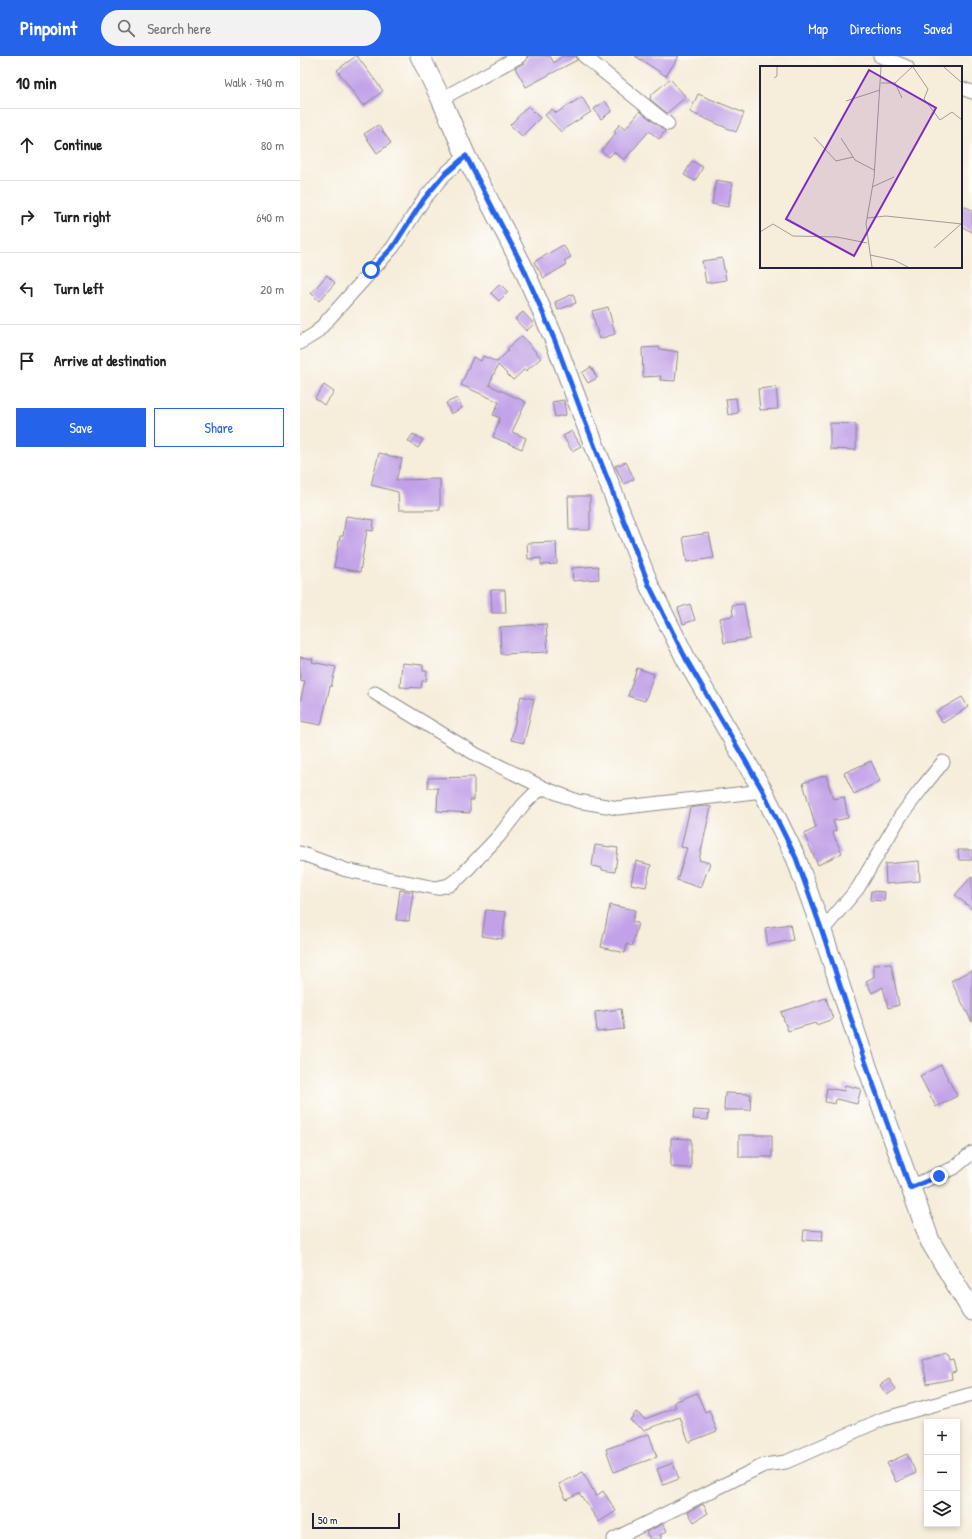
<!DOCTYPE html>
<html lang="en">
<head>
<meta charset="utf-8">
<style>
	body { margin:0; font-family:"Patrick Hand",sans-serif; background:#f2f2f2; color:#202124 }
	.controls { position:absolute; right:12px; bottom:12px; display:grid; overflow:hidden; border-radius:0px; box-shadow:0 2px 6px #0003 }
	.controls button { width:36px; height:36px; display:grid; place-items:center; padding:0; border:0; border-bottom:1px solid #e0e0e0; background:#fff; color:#202124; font:20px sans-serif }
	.scale { position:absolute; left:12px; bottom:10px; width:88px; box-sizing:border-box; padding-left:4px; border:2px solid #22223b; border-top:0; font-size:11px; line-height:14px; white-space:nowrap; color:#22223b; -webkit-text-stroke:3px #fdfcf7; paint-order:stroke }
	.stop { position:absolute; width:12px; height:12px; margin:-9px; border:3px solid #2563eb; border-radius:50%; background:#fff }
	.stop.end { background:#2563eb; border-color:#fff; box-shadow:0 1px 4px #0008 }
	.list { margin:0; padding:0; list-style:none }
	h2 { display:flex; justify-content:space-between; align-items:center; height:52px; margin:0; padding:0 16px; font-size:17px }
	h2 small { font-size:13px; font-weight:400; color:#757577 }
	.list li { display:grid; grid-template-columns:26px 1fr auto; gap:12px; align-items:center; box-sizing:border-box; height:72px; padding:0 16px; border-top:1px solid #e0e0e0 }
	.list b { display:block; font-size:15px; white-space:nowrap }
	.list em { font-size:13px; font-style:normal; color:#757577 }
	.actions { display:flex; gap:8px; padding:12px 16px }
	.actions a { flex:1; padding:9px 0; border:1px solid #2563eb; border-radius:0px; text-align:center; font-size:14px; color:#2563eb }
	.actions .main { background:#2563eb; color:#fff }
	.icon { flex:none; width:22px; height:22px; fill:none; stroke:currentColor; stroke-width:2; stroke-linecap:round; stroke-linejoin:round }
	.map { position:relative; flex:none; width:672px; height:1483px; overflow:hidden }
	header { display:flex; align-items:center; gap:24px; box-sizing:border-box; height:56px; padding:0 20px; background:#2563eb; color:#fff }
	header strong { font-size:19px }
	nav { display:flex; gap:22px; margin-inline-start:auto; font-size:14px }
	.search { width:280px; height:36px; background:#f2f2f2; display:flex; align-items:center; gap:10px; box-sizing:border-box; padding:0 14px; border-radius:22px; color:#757577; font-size:15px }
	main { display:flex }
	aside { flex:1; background:#fff }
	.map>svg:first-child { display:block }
</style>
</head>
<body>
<header>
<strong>Pinpoint</strong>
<div class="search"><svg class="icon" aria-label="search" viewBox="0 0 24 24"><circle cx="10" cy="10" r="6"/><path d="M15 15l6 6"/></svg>Search here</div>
<nav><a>Map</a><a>Directions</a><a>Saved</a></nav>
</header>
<main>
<aside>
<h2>10 min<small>Walk · 740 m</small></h2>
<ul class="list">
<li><svg class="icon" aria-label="ahead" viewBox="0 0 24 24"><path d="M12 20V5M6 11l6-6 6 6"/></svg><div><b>Continue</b></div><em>80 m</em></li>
<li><svg class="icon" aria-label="right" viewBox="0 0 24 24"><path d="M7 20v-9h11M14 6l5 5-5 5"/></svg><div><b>Turn right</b></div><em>640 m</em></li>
<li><svg class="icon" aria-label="left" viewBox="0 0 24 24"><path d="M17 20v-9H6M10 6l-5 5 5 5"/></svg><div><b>Turn left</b></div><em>20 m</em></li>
<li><svg class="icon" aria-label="arrive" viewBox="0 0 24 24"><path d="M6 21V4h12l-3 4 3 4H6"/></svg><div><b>Arrive at destination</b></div></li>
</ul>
<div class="actions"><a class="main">Save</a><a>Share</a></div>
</aside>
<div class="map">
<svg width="672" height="1483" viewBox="0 0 672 1483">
	<rect width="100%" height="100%" fill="#fdfcf7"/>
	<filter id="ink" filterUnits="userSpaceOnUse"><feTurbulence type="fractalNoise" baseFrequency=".025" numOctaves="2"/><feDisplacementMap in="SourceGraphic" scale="8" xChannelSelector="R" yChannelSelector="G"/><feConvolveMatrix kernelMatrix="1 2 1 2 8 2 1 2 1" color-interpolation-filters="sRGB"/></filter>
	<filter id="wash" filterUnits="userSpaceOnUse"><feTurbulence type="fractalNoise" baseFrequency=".012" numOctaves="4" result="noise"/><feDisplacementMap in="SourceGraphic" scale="16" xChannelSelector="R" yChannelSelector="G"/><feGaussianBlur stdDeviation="0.9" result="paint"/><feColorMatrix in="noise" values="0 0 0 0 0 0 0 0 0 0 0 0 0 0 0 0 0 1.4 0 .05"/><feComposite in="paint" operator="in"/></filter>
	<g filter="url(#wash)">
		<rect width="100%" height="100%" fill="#f6edda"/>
		<g id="blocks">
			<!-- building -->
			<path fill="#c2a1e8" d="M56,0H57L83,35L63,50L37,14Z
				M228,0H250L254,7L262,0H276L277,4L226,31L215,12L224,7Z
				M335,0H379L366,20Z
				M370,23L386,41L367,57L350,43L351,39Z
				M398,38L444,57L436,76L390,56Z
				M282,41L291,56L267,71L261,76L245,59L252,53L256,57Z
				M305,45L312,55L301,63L294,53Z
				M228,50L240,62L222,80L210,69Z
				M340,55L365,75L359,83L349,75L324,104L314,96L309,101L301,95L316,77L314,75L320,68L325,73Z
				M78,69L91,87L77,97L64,78Z
				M392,105L403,111L395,125L384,119Z
				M416,124L433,127L428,151L412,148Z
				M661,149L672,154V176L661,170Z
				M263,189L271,201L264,205L266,209L244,222L234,206Z
				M422,202L426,224L406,227L402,205Z
				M27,219L35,227L19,245L11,237Z
				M200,228L208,236L199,245L191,237Z
				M273,238L276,247L258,254L255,246Z
				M308,251L315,278L299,283L292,255Z
				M223,256L234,268L226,275L215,263Z
				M222,280L241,302L226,315L224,314L213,324L198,309L189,329L226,346L212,376L226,382L222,393L193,381L200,362L193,359L199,346L161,329L173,301L181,305L183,300L197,306L208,295L207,293Z
				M359,291L360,293L378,296L375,325L360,324L361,320L343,321L342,292Z
				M291,311L297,322L288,327L282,317Z
				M24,329L34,336L24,349L15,342Z
				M476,331L478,353L460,354L458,333Z
				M157,342L162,352L151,358L146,347Z
				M436,342L438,357L428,359L426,343Z
				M264,344L266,359L255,361L252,346Z
				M530,367L556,368V394L530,393Z
				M272,375L281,390L272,395L263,380Z
				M113,378L123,384L118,392L108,385Z
				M79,397L102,403L96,424L140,423V454H99L98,436L71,429Z
				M326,406L334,423L324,428L315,410Z
				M268,440H290V474H269Z
				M46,460L74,464L73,475L67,474L60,516L34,511L40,480H43Z
				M409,477L414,502L387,506L383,481Z
				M256,486L257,508L241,509V502L228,503L227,487Z
				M298,510L299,523L273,525L272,512Z
				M191,534H205L206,557H192Z
				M390,548L395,564L383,568L378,552Z
				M444,548L450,583L424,587L420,562L433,560L432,549Z
				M246,568L248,596L201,598L200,571Z
				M0,601L13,603L12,606L36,611L31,631L30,630L21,669L0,665V647L5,625L0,624Z
				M102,607L123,609V615H127L126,625H122L121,632L100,631Z
				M337,612L354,618L345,645L328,640Z
				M221,640L234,643L224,687L211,684Z
				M662,641L668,651L643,667L636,656Z
				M571,705L580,725L554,738L544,717Z
				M526,719L533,743L544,741L548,762L533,765L536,775L532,776L542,797L518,809L504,778L516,772L503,727Z
				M174,721V744H170V757L137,755L138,732H128V722Z
				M406,750L411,751L399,804L410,807L401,832L377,824L387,792L381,791L390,752Z
				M295,789L318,792L315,816L302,814V812L292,810Z
				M658,794H672V804H659Z
				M336,805L351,809L346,831L331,828Z
				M619,805L620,825L586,828L585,808Z
				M672,820V853L655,839Z
				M100,834L113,836L109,865L96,864Z
				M571,835L585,836L584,845L570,844Z
				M310,849L335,854L332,866L338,867L332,890L327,888L325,897L301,891Z
				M186,854L206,856L202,883L182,880Z
				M490,868L493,884L468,889L465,872Z
				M591,908L599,949L588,952L583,931L572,937L566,925L574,921V909Z
				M672,914V966L651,925Z
				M526,942L533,963L516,969L515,967L488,975L481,956Z
				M321,953L324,973L297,976L295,956Z
				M641,1009L657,1040L636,1051L620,1020Z
				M545,1029L561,1033L557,1048L536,1043L535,1048L525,1046L527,1032L544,1035Z
				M425,1037L451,1038L450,1054H424Z
				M394,1054L409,1055L408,1064L393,1063Z
				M439,1079H472V1101H439Z
				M371,1082L391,1083V1112L371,1111Z
				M504,1174L523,1175L522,1185L503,1184Z
				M647,1298L649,1305L653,1304L656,1316L651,1317L652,1323L627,1328L622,1303Z
				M589,1323L596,1333L587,1339L580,1329Z
				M397,1337L405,1356L409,1354L417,1375L389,1386L380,1361L344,1374L330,1364L336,1356L345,1363L376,1351L374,1346Z
				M349,1378L357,1401L314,1416L306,1393Z
				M607,1398L616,1417L596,1426L587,1407Z
				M373,1407L379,1423L363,1429L357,1413Z
				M283,1416L296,1440L303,1435L316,1455L299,1466L279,1437L266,1443L259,1428Z
				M403,1448L408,1457L394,1466L388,1456Z
				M363,1468L367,1475L360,1479L362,1483H350L346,1476Z"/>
		</g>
	</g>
	<g filter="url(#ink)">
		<use href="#blocks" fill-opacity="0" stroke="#8c888a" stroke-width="1"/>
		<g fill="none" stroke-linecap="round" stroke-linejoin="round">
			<defs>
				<path id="street" d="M284,0L368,68
					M580,0L607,11
					M661,32L672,36
					M141,43L220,0
					M0,287L16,277L93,191L124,143L144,119L166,100
					M75,637L177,699L244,732L277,745L318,752L463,735
					M0,797L46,814L136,832L149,829L160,821L199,780L223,749L234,738L244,732
					M522,875L558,832L600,761L622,732L643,706
					M610,1131L654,1112L672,1097
					M314,1483L464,1409L486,1406L583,1363L672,1338"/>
				<path id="secondary" d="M120,0L141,43L166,100L223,211L255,285L284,363L349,529L386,603L463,735L496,802L522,875L563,999L630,1185L672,1255"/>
			</defs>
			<!-- street casing -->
			<use href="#street" stroke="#8c888a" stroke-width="15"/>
			<!-- secondary casing -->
			<use href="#secondary" stroke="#8c888a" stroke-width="21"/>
			<!-- street -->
			<use href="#street" stroke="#fff" stroke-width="13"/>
			<!-- secondary -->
			<use href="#secondary" stroke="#fff" stroke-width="19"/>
		</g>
	</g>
	<g fill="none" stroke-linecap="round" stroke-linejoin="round" filter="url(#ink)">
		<!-- route -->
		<path stroke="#2563eb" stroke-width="5" d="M71,214L93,191L124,143L144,119L166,100L223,211L255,285L284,363L349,529L386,603L463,735L496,802L522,875L563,999L610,1132L639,1120"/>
	</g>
	<!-- overview -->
	<g transform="translate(460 10)">
		<rect width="202" height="202" fill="#f6edda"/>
		<path fill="none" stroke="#a19c9a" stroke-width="1" d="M153,1L168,23L164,33L180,54L192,46L202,54M184,1L202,17M14,12L17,10V1M121,17H135L142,32M135,17L152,1M86,35L120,24M54,71L76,95L93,91M81,72L95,94L114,104M112,121L134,111M107,152L126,150L202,158M0,166L13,158L33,170L77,171L107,177M174,182L201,158M110,189L134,194L148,201M112,201L106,158L114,112L121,1"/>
		<path fill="#7b2cbf" fill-opacity="0.15" stroke="#7b2cbf" stroke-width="2" d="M109,4L176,42L94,190L26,153Z"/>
		<rect width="202" height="202" fill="none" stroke="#22223b" stroke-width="2"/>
	</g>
</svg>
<div class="controls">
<button>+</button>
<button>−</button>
<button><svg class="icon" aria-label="layers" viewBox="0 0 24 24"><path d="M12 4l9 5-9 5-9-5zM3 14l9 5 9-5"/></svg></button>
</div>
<div class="scale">50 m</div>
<div class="stop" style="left:71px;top:214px"></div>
<div class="stop end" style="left:639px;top:1120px"></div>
</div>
</main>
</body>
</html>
